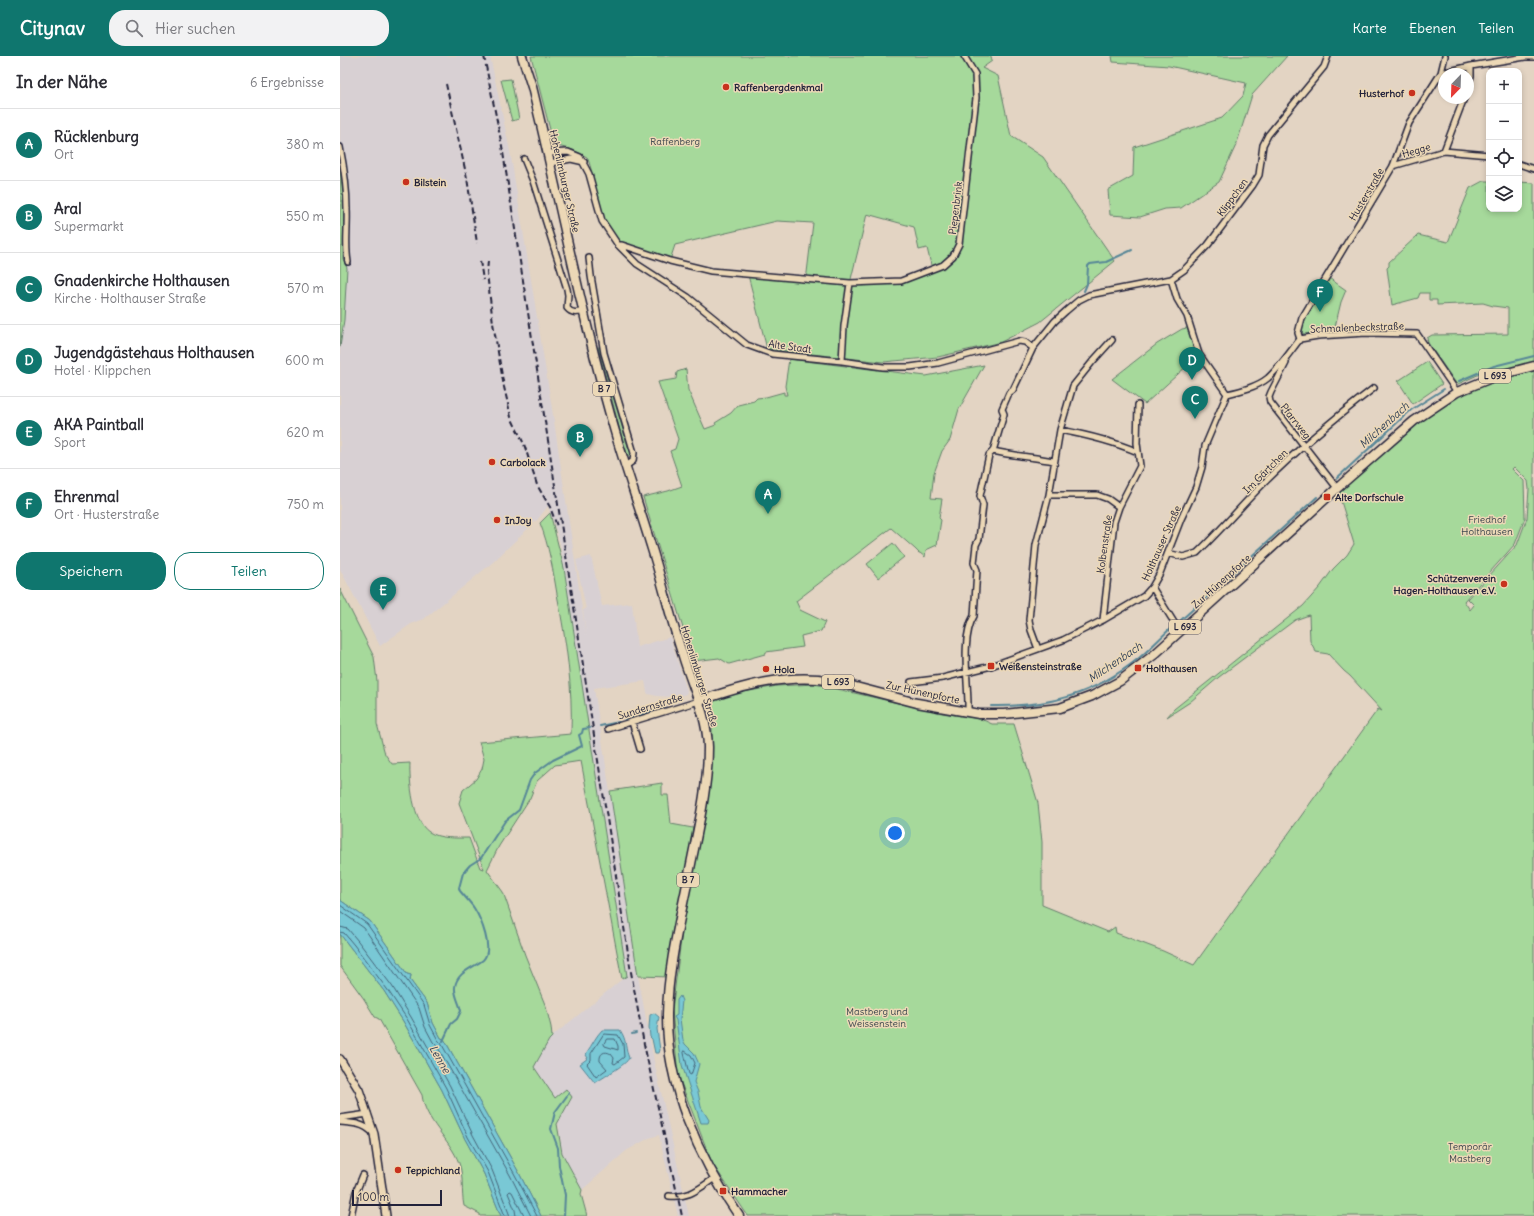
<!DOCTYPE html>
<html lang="de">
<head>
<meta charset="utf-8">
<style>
	body { margin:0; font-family:Delius,sans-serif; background:#f2f2f3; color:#2b2b33 }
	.controls { position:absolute; right:12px; top:12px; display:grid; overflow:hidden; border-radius:8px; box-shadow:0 2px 6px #0003 }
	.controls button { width:36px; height:36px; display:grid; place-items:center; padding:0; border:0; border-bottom:1px solid #e1e1e2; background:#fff; color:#2b2b33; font:20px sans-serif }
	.compass { position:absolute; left:1098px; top:12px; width:36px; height:36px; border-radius:50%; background:#fff; box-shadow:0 2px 6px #0003; rotate:203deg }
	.scale { position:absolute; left:12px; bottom:10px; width:90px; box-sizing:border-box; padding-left:4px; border:2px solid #22223b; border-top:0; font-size:11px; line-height:14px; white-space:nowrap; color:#22223b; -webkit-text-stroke:3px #ecd8b6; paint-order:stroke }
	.you { position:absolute; left:555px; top:777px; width:14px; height:14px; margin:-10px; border:3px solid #fff; border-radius:50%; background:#1a73e8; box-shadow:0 0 0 6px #1a73e833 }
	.badge { display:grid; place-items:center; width:26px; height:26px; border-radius:50%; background:#0f766e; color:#fff; font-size:13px; font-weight:700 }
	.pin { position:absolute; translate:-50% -33px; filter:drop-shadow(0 1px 2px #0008) }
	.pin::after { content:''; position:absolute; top:21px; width:14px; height:12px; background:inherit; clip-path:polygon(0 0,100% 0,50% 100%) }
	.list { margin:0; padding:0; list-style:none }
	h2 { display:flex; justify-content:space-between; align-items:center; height:52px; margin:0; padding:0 16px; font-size:17px }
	h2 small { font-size:13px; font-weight:400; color:#7c7c81 }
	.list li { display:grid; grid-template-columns:26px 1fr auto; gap:12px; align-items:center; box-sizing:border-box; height:72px; padding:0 16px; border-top:1px solid #e1e1e2 }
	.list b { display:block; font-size:15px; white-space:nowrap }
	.list p { margin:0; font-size:13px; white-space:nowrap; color:#7c7c81 }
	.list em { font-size:13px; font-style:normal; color:#7c7c81 }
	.actions { display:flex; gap:8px; padding:12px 16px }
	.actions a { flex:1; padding:9px 0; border:1px solid #0f766e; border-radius:16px; text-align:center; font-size:14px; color:#0f766e }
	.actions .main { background:#0f766e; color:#fff }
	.icon { flex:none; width:22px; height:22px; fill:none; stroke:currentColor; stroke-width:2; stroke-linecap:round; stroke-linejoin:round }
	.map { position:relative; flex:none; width:1194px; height:1160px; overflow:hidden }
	header { display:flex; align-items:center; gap:24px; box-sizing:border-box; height:56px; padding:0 20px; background:#0f766e; color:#fff }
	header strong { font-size:19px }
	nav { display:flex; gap:22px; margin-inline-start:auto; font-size:14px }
	.search { width:280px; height:36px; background:#f2f2f3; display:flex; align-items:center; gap:10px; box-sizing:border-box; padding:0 14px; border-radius:16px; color:#7c7c81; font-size:15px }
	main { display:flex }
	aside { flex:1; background:#fff }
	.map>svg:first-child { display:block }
</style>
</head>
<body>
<header>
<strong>Citynav</strong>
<div class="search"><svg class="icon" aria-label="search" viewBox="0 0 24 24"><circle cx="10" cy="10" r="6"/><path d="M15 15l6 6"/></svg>Hier suchen</div>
<nav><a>Karte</a><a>Ebenen</a><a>Teilen</a></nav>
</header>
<main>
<aside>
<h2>In der Nähe<small>6 Ergebnisse</small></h2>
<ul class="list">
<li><span class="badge">A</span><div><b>Rücklenburg</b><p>Ort</p></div><em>380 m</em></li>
<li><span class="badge">B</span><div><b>Aral</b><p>Supermarkt</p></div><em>550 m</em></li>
<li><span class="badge">C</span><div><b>Gnadenkirche Holthausen</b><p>Kirche · Holthauser Straße</p></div><em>570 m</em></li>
<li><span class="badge">D</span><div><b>Jugendgästehaus Holthausen</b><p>Hotel · Klippchen</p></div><em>600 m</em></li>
<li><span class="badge">E</span><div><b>AKA Paintball</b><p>Sport</p></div><em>620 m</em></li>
<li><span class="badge">F</span><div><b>Ehrenmal</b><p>Ort · Husterstraße</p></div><em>750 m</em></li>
</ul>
<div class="actions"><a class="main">Speichern</a><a>Teilen</a></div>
</aside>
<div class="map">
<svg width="1194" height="1160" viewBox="0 0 1194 1160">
	<rect width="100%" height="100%" fill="#e3d4c3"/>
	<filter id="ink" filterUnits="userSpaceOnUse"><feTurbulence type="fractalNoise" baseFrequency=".025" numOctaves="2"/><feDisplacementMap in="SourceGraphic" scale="8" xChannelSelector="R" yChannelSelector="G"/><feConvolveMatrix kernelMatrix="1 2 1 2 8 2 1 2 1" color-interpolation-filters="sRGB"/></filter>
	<g filter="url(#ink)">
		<!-- built -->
		<path fill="#d8d0d3" d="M0,0H150L170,95L214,365L246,579L243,554L246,553L236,504L251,500L262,550L292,547L297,591L330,581L347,635L346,638L336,641L317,640L308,638L307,636L305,625L254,632L298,920L314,1005L349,1160H338L319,1079L309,1082L286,1095L242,1134L222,1097L215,1042L194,1011L209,983L286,920L220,487L208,450L198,463L152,507L84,563L71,568L40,590L0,513Z"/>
		<!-- green -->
		<path fill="#a6d99b" stroke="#647e6b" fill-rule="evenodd" d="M191,0H651L652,5L642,12L658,20L671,80L703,101L775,205L700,266L661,286L598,301L543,306L427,293L408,219L466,225L473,167L437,165L335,189L330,204L284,188C268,177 260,155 256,137C253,125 252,112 247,101L233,94L214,89ZM527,158L574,171L579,194L587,192L592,213L561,225L510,227Z
			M772,0H947L912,39L897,87L879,126L841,152L825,153L800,161L770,159L768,134L793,120L794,91L882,62L903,40L906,27L829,10L773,6Z
			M171,23L179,63L172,65L161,24Z
			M0,108L4,143L3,203L7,212L4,264L0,291Z
			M1143,125H1149V153H1179V126L1194,127V1160H408L372,1107L338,1019L332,954L346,845L366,755L372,698V644L382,640L437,630L475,628L602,657L641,663L652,668H674L698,747L702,786V849L768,876L775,871L776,877L823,895L854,909L1038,653L1042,655L1010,620L1004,615L988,598L976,596L970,585L969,559L955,564L879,621L850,646L827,661L834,653L963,550L980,531L993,513L1007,499L1014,488L997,432L1074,365L1143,325L1142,317L1118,328L1115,326L1088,287L1087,282L1092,279L1168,278V252L1153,250L1143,247L1097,249V244H1089V237H1080L1078,242L1052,249L1047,212L1049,210V206L1078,179L1108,186L1130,132ZM1174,411L1188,425L1189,433L1187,462L1177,489L1128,543L1134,549L1130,554L1124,545L1175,488L1185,462L1184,425L1172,413Z
			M989,222L1006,234L1001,246L994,275L963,278L961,271L965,260Z
			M847,272L859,299L805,348L772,323L817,288L842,273Z
			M258,291H260L264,310L288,391L292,399L291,401L288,400L281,378Z
			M449,303L586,320L644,309L619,353L610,384L602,395L594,417L591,442L602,443L599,462L601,464L597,489L586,494L585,501L580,497H579L575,493L551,472L456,545L460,554L485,566L481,575L461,580L463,591L426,596L425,598L389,608L379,602L353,605L303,441L328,435L342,430L330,395L335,393L338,383L318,326L336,323L337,316L346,313L348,334L365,373L376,369L375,367L391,357L398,349L414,345L417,342L426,341L444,336V339H447L445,330Z
			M1087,306L1102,328L1073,348L1058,325Z
			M210,457L224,512L287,920L282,923L241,705L215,709L197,725L190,742L159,790L147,814L163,836L185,899L206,951L211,971L212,981L209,984L194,1011L215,1042L226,1033L232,1041L217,1068L222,1097L242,1134L241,1138L247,1160H201L178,1115L104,983L101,982L93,967L87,947L70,924L71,919L67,918L30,865L0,844V533L34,601L37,625V668L45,698L52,708L70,707C69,725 73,766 89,776C100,783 116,782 129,782L140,812L144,813L119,747L123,734L136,723L142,713L144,703L139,686L231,678C233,631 226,584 217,538C213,514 209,490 200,467Z
			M553,487L564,501L538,522L527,508Z
			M322,727V739H328L331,768L358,773L329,921L298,920L270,735Z
			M0,878L44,935L63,965L102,1034L125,1083L144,1118L161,1160H140V1158L124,1150C121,1136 124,1120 119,1107C110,1083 85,1065 82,1039L39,963L35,961L24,943L0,910Z"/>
		<!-- water -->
		<path fill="#79c8d5" stroke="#568697" d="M0,844L30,865L67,918L71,919L70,924L87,947L93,967L101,982L104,983L178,1115L201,1160H161L144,1118L125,1083L102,1034L63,965L44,935L0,878Z
			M340,940L342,945L340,963L343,984L345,988L354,997L359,1008L354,1026L358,1036L361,1051L369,1064L368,1067H361L342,1009L336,964L334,961L337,959V944Z
			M314,957L319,961L317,973L320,994L319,997H315L312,983L310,981L309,971L310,959Z
			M262,974H280C287,984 285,992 289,1002C287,1008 262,1022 255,1027L240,1008L248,1002L246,999L247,996C252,989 256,980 262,974Z"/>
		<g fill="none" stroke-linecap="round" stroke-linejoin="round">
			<!-- shore -->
			<path stroke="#456479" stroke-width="1" d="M0,849L27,868L84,949L90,969L98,984L101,987L174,1117L197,1160
				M0,855L24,872L79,952L85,971L93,986L97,990L170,1119L191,1160
				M0,871L8,873L18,885L52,930L71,961L110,1030L133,1079L152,1114L170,1160
				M0,876L4,877L14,889L47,933L67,963L106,1032L128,1081L148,1116L165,1160
				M264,978L278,979L283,988L284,1001L275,1008L273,1007L274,1002L271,998C265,994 259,997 260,1005L267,1013L256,1021L247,1008L251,1004V998Z
				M267,983H275L278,990V994L265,990L264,988Z
				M345,995L351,999L355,1007L351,1019L349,1018L344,997Z
				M176,1160L175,1154L168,1137L170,1135L172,1136L184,1160"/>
			<!-- stream -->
			<path stroke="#568697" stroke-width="2" d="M744,235L747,228L748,210L750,208L766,206L792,194
				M1119,325L1154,310L1194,300
				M997,422L1071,354L1104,333
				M841,564L977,441
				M651,650C709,651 753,639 799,602C810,593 820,582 831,572
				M298,659L325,651
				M285,664L294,661
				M260,670L279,666
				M292,978L296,977
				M103,985L111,968L117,963L121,955C120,948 114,939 115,931C117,916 133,912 143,904C154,894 141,863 134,852C130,846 125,841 120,835L119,832L123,817L130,809L141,802L165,765L179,754L190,724L195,717L213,704L242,690L239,679L242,677L243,673L250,672
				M224,1160L225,1139L219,1110L218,1092L211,1073L215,1056L229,1037"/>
			<defs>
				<path id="minor" d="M1101,17L1131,10L1185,1H1194
					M1128,29L1131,20V10
					M0,91C4,111 7,132 7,153C8,171 5,189 8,206
					M1104,95L1149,99
					M208,97L228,96L240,101L249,118L262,165L278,189L297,208L348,241L407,289L432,298L502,305L543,311H570L598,307L679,285L685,286L693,292
					M184,103L193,125L227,233L228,239L227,252C232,258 237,257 244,255
					M210,107L231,103L244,106
					M1179,108L1194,113
					M1053,110L1104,95L1124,42
					M278,189H282L330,205L371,215L510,227
					M249,202L251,220L264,297L294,397L293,405L286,410
					M831,223L837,243L847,260L859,298L887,338
					M960,283L958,277L962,262L1053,110L1069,67L1101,17L1105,0
					M960,283L978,280L1026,277L1077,278L1117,336
					M772,284L753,305L733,330L720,374L709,439H757L768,443L779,451
					M945,303L946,307L931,336L929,341L930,346L997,432
					M502,305L504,270L510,227L561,225L603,209L613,200L619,188L636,42L635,18L624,0
					M720,374C747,379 772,385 798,396
					M653,395C674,400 693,401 714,405
					M828,497L843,501L857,497C881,474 902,449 925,426C959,392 996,361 1034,332
					M812,531L840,576
					M763,564L774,466L779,451L800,410L797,387L798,349
					M698,593L691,574L689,564L696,489L709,439
					M571,626L603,622L651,610L723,584L763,564L804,540L812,531L820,517L841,463L856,431L862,411L865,390L887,338C900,335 917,331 928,322C940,311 950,296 960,283
					M628,656C629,630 620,582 634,560L637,514L634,507L636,489L639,483L643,449L640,440L649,399L653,395L664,358L662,353L669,337L673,334L693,292L715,265L726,255L739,244L749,239L831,223L844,214L868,189L913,129L919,119L923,89L928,79L984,11L988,0
					M292,666L300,693
					M268,673L359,645
					M0,1062L28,1058
					M0,1066C12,1067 23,1067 32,1076
					M329,1140C350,1142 358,1133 375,1122
					M11,1160L16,1136L23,1119"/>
				<path id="secondary" d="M0,1003L19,1034L34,1078L46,1160"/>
				<path id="primary" d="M182,0L192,31C221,149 243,269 278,386C289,422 301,457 312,493C323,528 331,565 343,600C352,630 367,659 368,691C368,732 358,772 350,813C341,860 328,909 327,958C326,1030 359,1102 399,1160
					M359,645C402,630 447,617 493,625L577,647L639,658H664L720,652L752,640L780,625L815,598L1003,427L1074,365L1117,336L1156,320L1194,310"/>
			</defs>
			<!-- minor casing -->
			<use href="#minor" stroke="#22223b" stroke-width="8"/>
			<!-- secondary casing -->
			<use href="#secondary" stroke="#22223b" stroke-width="10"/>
			<!-- primary casing -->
			<use href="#primary" stroke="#22223b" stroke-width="11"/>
			<!-- minor -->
			<use href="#minor" stroke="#ecd8b6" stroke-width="5"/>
			<!-- secondary -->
			<use href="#secondary" stroke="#ecd8b6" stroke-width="7"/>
			<!-- primary -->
			<use href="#primary" stroke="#ecd8b6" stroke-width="8"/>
			<!-- rail -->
			<path stroke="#22223b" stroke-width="2" stroke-dasharray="6 3" stroke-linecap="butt" d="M144,0L162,90L291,916L304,988L342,1160
				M106,28L127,122L137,187
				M140,205L143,224
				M148,205L147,217L153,267L164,331L171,361L184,388L197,429L210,451L217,470"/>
		</g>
	</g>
	<!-- markers -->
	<g fill="#c8321e" stroke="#ecd8b6" stroke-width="1.5">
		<circle cx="386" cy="31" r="4"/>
		<circle cx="1072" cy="37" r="4"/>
		<circle cx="66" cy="126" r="4"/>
		<circle cx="152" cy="406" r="4"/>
		<rect x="983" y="437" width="8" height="8" rx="2"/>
		<circle cx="157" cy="464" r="4"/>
		<circle cx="1164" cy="528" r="4"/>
		<rect x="647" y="606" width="8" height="8" rx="2"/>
		<rect x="794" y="608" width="8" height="8" rx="2"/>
		<circle cx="426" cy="613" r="4"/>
		<circle cx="58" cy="1114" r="4"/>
		<rect x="379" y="1131" width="8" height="8" rx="2"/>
	</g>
	<g text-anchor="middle" stroke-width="3" stroke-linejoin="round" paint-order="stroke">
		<!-- shield labels -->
		<g fill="#ecd8b6" stroke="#5f5960" stroke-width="1">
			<rect x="1139" y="313" width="32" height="14" rx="3"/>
			<rect x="253" y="326" width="22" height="14" rx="3"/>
			<rect x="829" y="564" width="32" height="14" rx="3"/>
			<rect x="482" y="619" width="32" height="14" rx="3"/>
			<rect x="337" y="817" width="22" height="14" rx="3"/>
		</g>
		<g font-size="9" font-weight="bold" fill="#22223b">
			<text x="1155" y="323">L 693</text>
			<text x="264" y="336">B 7</text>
			<text x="845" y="574">L 693</text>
			<text x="498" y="629">L 693</text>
			<text x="348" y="827">B 7</text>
		</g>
		<!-- poi labels -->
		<g font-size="10" font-weight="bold" fill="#22223b" stroke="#ecd8b6" text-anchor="start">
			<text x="394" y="35">Raffenbergdenkmal</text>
			<text x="1064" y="41" text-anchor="end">Husterhof</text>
			<text x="74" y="130">Bilstein</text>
			<text x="160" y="410">Carbolack</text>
			<text x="995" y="445">Alte Dorfschule</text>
			<text x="165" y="468">InJoy</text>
			<text x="1156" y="526" text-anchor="end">Schützenverein<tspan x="1156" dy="12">Hagen-Holthausen e.V.</tspan></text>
			<text x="659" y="614">Weißensteinstraße</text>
			<text x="806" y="616">Holthausen</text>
			<text x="434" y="617">Hola</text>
			<text x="66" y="1118">Teppichland</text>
			<text x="391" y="1139">Hammacher</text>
		</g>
		<!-- park labels -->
		<g font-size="10" fill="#3c474e" stroke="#ecd8b6">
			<text x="335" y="89">Raffenberg</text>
			<text x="1147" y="467">Friedhof<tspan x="1147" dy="12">Holthausen</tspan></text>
			<text x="537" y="959">Mastberg und<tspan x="537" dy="12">Weissenstein</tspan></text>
			<text x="1130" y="1094">Temporär<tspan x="1130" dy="12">Mastberg</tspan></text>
		</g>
		<!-- street labels -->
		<g font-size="10" fill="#22223b" stroke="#ecd8b6">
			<text transform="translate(1076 94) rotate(-16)" y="4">Hegge</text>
			<text transform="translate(225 125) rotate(77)" y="4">Hohenlimburger Straße</text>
			<text transform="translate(1026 138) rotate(-60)" y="4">Husterstraße</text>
			<text transform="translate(892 141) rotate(-54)" y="4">Klippchen</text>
			<text transform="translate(615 152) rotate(-83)" y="4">Piepenbrink</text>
			<text transform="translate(1017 271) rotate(-2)" y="4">Schmalenbeckstraße</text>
			<text transform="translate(450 290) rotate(8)" y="4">Alte Stadt</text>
			<text transform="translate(956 365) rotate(52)" y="4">Pfarrweg</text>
			<text transform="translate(925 415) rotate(-45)" y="4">Im Gärtchen</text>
			<text transform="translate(821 487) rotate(-66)" y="4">Holthauser Straße</text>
			<text transform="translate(764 488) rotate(-82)" y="4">Kolbenstraße</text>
			<text transform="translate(881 525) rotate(-42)" y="4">Zur Hünenpforte</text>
			<text transform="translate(360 620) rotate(73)" y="4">Hohenlimburger Straße</text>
			<text transform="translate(583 636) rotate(12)" y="4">Zur Hünenpforte</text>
			<text transform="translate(310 650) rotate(-17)" y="4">Sundernstraße</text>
		</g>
		<!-- water labels -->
		<g font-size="11" font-style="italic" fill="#33435a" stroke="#ecd8b6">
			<text transform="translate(1044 369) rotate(-42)" y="4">Milchenbach</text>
			<text transform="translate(775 606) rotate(-34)" y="4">Milchenbach</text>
			<text transform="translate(100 1003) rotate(60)" y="4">Lenne</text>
		</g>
	</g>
</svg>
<div class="controls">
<button>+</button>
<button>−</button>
<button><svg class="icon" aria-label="locate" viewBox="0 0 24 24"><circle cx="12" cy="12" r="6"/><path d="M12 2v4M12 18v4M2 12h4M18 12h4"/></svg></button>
<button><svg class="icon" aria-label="layers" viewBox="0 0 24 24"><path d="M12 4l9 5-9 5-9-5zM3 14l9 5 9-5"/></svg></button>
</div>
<svg class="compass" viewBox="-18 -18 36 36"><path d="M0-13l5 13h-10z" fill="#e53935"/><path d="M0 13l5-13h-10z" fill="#7c7c81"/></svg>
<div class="scale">100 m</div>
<div class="you"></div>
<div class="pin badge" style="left:428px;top:458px">A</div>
<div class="pin badge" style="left:240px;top:401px">B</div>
<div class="pin badge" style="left:855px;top:363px">C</div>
<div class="pin badge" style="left:852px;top:324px">D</div>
<div class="pin badge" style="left:43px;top:554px">E</div>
<div class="pin badge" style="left:980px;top:256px">F</div>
</div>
</main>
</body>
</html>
